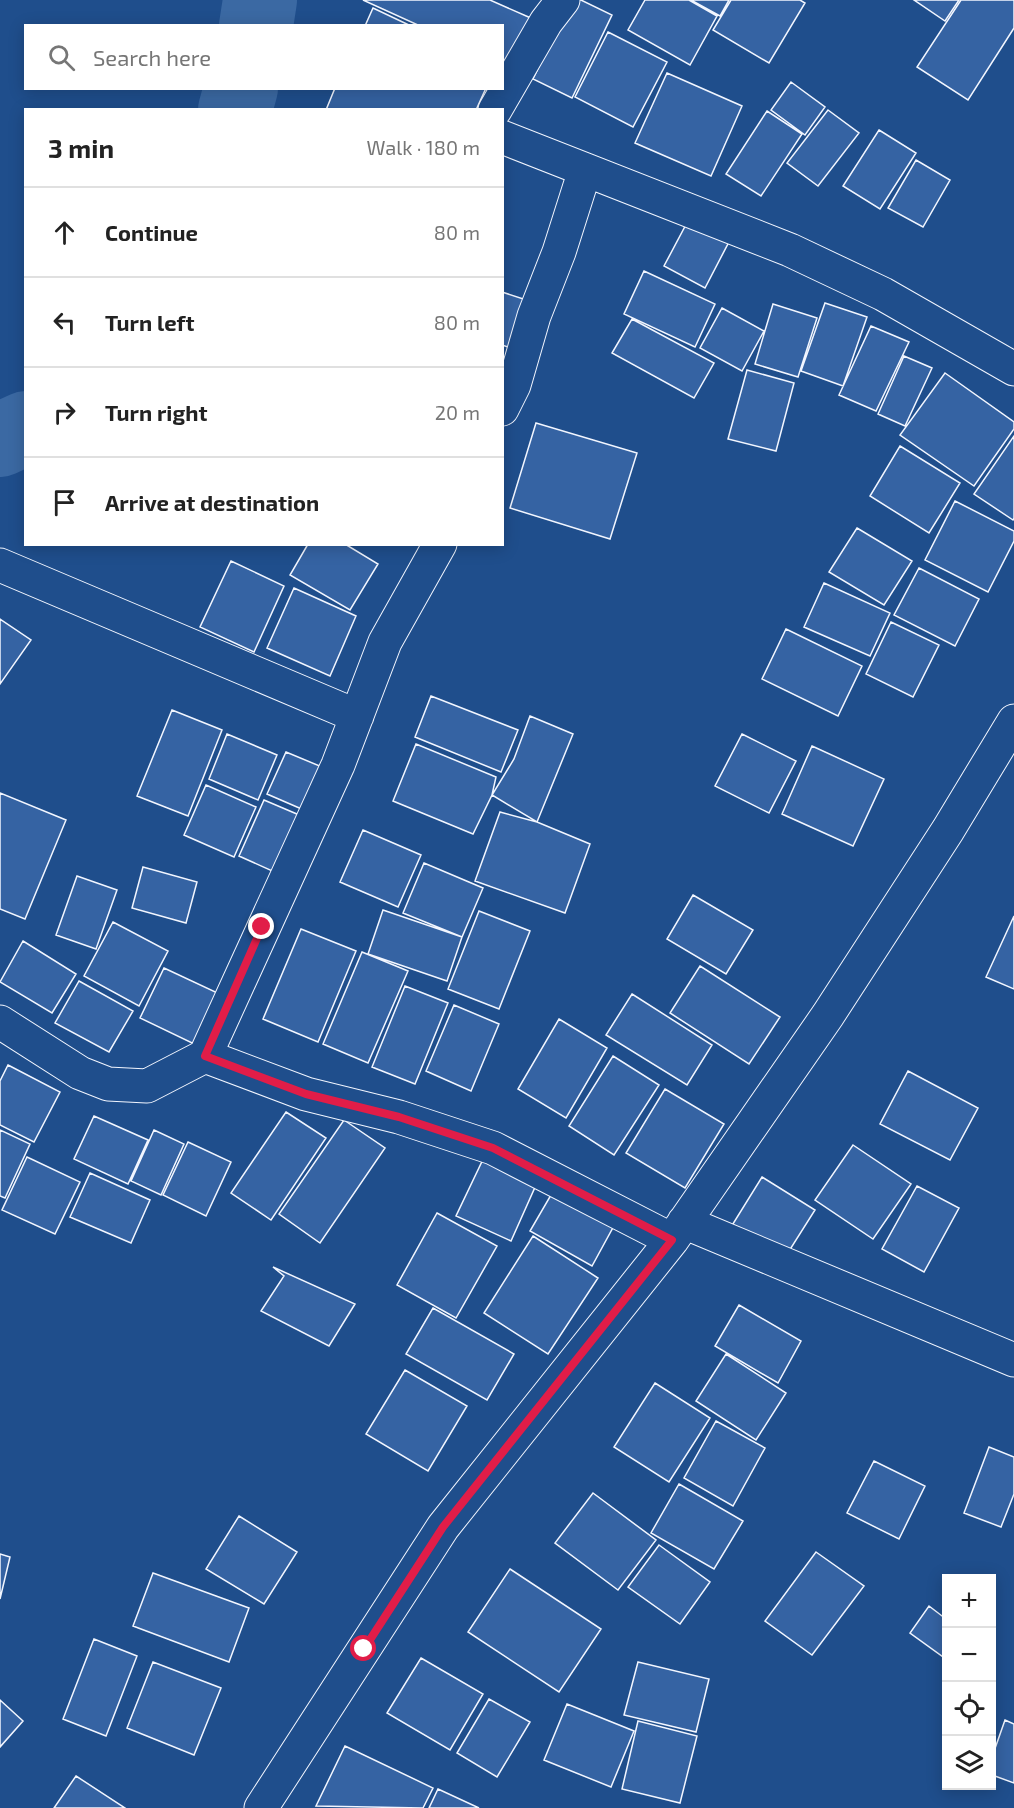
<!DOCTYPE html>
<html lang="en">
<head>
<meta charset="utf-8">
<style>
	body { margin:0; font-family:"Exo 2",sans-serif; background:#f6f6f6; color:#222 }
	.controls { position:absolute; right:18px; bottom:18px; display:grid; overflow:hidden; border-radius:0px; box-shadow:0 3px 15px #0003 }
	.controls button { width:54px; height:54px; display:grid; place-items:center; padding:0; border:0; border-bottom:2px solid #e0e0e0; background:#fff; color:#222; font:30px sans-serif }
	.stop { position:absolute; width:18px; height:18px; margin:-14px; border:4px solid #e11d48; border-radius:50%; background:#fff }
	.stop.end { background:#e11d48; border-color:#fff; box-shadow:0 2px 6px #0008 }
	.list { margin:0; padding:0; list-style:none }
	h2 { display:flex; justify-content:space-between; align-items:center; height:78px; margin:0; padding:0 24px; font-size:26px }
	h2 small { font-size:20px; font-weight:400; color:#767676 }
	.list li { display:grid; grid-template-columns:39px 1fr auto; gap:18px; align-items:center; box-sizing:border-box; height:90px; padding:0 24px; border-top:2px solid #e0e0e0 }
	.list b { display:block; font-size:22px; white-space:nowrap }
	.list em { font-size:20px; font-style:normal; color:#767676 }
	.icon { flex:none; width:33px; height:33px; fill:none; stroke:currentColor; stroke-width:2; stroke-linecap:round; stroke-linejoin:round }
	.map { position:relative; flex:none; width:1014px; height:1808px; overflow:hidden }
	.search { position:absolute; background:#fff; box-shadow:0 3px 15px #0003; left:24px; top:24px; width:480px; height:66px; display:flex; align-items:center; gap:15px; box-sizing:border-box; padding:0 21px; border-radius:0px; color:#767676; font-size:22px }
	.panel { position:absolute; background:#fff; box-shadow:0 3px 15px #0003; left:24px; top:108px; width:480px; height:438px; border-radius:0px }
	.map>svg:first-child { display:block }
</style>
</head>
<body>
<div class="map">
<svg width="1014" height="1808" viewBox="0 0 1014 1808">
	<rect width="100%" height="100%" fill="#1f4e8c"/>
	<g fill="none" stroke-linecap="round" stroke-linejoin="round">
		<!-- river -->
		<path stroke="#3b69a3" stroke-width="74" d="M256,26L260,0
			M235,110L241,88
			M0,440L26,428"/>
	</g>
	<!-- building -->
	<path fill="#3563a3" stroke="#f2f6ff" stroke-width="1.5" d="M363,0H490L533,19L512,66L502,62V26H420Z
		M571,0H581L612,15L572,98L533,79Z
		M645,0H689L717,16L690,65L628,30Z
		M691,0H729L720,16Z
		M731,0H800L805,3L769,63L713,30Z
		M914,0H959L945,21Z
		M961,0H1014V28L968,100L917,67Z
		M373,8L411,26H365Z
		M608,32L667,62L633,127L575,97Z
		M667,73L742,106L711,176L635,143Z
		M791,82L825,107L805,135L771,110Z
		M335,88H486L476,110H326Z
		M828,110L859,133L818,186L787,163Z
		M767,111L802,134L761,196L726,174Z
		M879,130L916,153L880,209L843,186Z
		M916,160L950,180L923,227L888,208Z
		M690,217L731,238L705,288L664,266Z
		M644,271L715,304L695,347L624,314Z
		M502,292L548,307L532,355L502,345Z
		M825,303L867,317L843,386L801,371Z
		M773,304L817,318L798,377L755,364Z
		M722,308L764,331L742,371L700,348Z
		M632,319L714,363L694,398L612,353Z
		M871,326L909,342L876,411L839,395Z
		M904,356L932,368L905,426L878,414Z
		M747,370L794,383L776,451L728,439Z
		M945,373L1014,422V429L974,486L900,435Z
		M536,423L637,453L610,539L510,508Z
		M1014,436V518L1013,520L974,494Z
		M900,446L960,483L929,533L870,496Z
		M955,501L1014,531V541L988,592L925,560Z
		M857,528L912,561L884,605L829,572Z
		M308,544H345L378,564L350,610L290,575Z
		M231,561L284,586L254,652L200,627Z
		M919,568L979,599L955,646L894,615Z
		M824,583L890,613L870,656L804,627Z
		M294,588L356,616L330,676L267,648Z
		M0,619L31,640L0,684Z
		M891,622L939,645L913,697L866,674Z
		M786,629L862,666L838,716L762,679Z
		M431,696L518,730L501,772L415,737Z
		M172,710L222,730L188,816L137,796Z
		M530,716L573,734L537,822L492,795L514,759Z
		M227,734L277,755L258,800L209,779Z
		M742,734L796,761L769,813L715,786Z
		M416,744L496,777L492,795L473,834L393,801Z
		M812,746L884,779L853,846L782,814Z
		M286,752L346,777L327,820L267,794Z
		M206,785L256,807L234,857L184,835Z
		M0,793L66,820L25,919L0,909Z
		M264,800L325,826L299,883L239,856Z
		M500,812L537,822L590,844L565,913L475,881Z
		M363,830L421,855L398,907L340,882Z
		M424,863L483,888L462,937L403,913Z
		M143,867L197,882L186,923L132,908Z
		M77,876L117,890L96,949L56,935Z
		M693,895L753,930L726,974L667,939Z
		M383,910L462,937L447,981L368,954Z
		M479,911L530,931L499,1009L448,989Z
		M1014,916V989L986,977Z
		M113,922L168,951L139,1006L84,976Z
		M301,929L356,951L318,1042L263,1019Z
		M23,941L76,974L52,1013L0,982Z
		M362,952L408,971L368,1063L323,1044Z
		M700,966L780,1017L749,1064L670,1013Z
		M164,968L239,1003L215,1054L140,1018Z
		M79,981L133,1011L109,1052L55,1023Z
		M405,986L448,1003L415,1084L372,1067Z
		M632,994L712,1045L687,1085L606,1035Z
		M454,1005L499,1024L471,1091L426,1071Z
		M559,1019L607,1048L566,1118L518,1089Z
		M613,1056L659,1085L614,1155L569,1126Z
		M8,1065L60,1092L34,1142L0,1125V1081Z
		M908,1071L978,1108L950,1160L880,1124Z
		M665,1089L724,1124L685,1188L626,1153Z
		M286,1112L326,1138L271,1220L231,1193Z
		M94,1116L148,1140L128,1184L74,1159Z
		M344,1120L385,1148L320,1243L279,1214Z
		M0,1130L30,1144L5,1198L0,1196Z
		M154,1130L184,1144L161,1195L131,1181Z
		M188,1142L231,1162L206,1216L163,1195Z
		M853,1145L911,1184L873,1239L815,1200Z
		M487,1151L540,1176L511,1241L456,1216Z
		M27,1157L80,1182L55,1234L2,1210Z
		M90,1173L150,1200L131,1243L70,1217Z
		M762,1177L815,1210L784,1259L731,1227Z
		M917,1186L959,1208L924,1272L882,1249Z
		M555,1188L616,1222L592,1266L530,1231Z
		M437,1213L497,1246L456,1318L397,1285Z
		M533,1236L598,1278L548,1354L484,1313Z
		M273,1267L355,1304L329,1346L261,1311L284,1276Z
		M739,1305L801,1341L778,1383L715,1346Z
		M433,1308L514,1354L487,1400L406,1354Z
		M726,1354L786,1393L756,1440L696,1401Z
		M405,1370L467,1406L428,1471L366,1434Z
		M655,1383L710,1418L669,1482L614,1447Z
		M716,1421L765,1448L733,1506L684,1478Z
		M989,1447L1014,1457V1494L1001,1527L964,1513Z
		M874,1461L925,1486L899,1539L847,1513Z
		M679,1484L743,1521L714,1569L651,1533Z
		M593,1493L656,1540L618,1590L555,1543Z
		M239,1516L297,1552L264,1604L206,1569Z
		M659,1545L710,1582L680,1624L628,1587Z
		M816,1552L864,1586L812,1655L765,1621Z
		M0,1554L10,1557L0,1599Z
		M510,1569L601,1629L559,1692L468,1632Z
		M153,1573L249,1608L229,1662L133,1626Z
		M929,1606L946,1619V1659L910,1633Z
		M94,1639L137,1656L106,1736L63,1719Z
		M421,1658L483,1694L450,1750L387,1713Z
		M153,1662L221,1688L194,1755L127,1728Z
		M638,1662L709,1679L696,1732L624,1715Z
		M489,1699L530,1722L497,1777L457,1753Z
		M0,1700L23,1721L0,1747Z
		M567,1704L634,1731L611,1787L544,1760Z
		M1005,1720L1014,1724V1783L992,1775V1757Z
		M638,1721L697,1736L680,1803L622,1789Z
		M345,1746L433,1788L423,1808L316,1806Z
		M76,1776L125,1808H54Z
		M438,1789L479,1808H429Z"/>
	<g fill="none" stroke-linecap="round" stroke-linejoin="round">
		<defs>
			<path id="minor" d="M495,110L546,22L563,0
				M502,137L790,250L883,294L1014,369
				M502,409L514,385L534,316L559,252L585,170
				M0,565L357,716
				M0,1022L80,1073L108,1084L147,1086L205,1056L338,765L385,642L440,544
				M205,1056L306,1094L399,1117L493,1148L672,1240
				M684,1222L1014,1360
				M261,1808L443,1527L672,1240L828,1015L948,830L1014,721"/>
		</defs>
		<!-- minor casing -->
		<use href="#minor" stroke="#f2f6ff" stroke-width="35"/>
		<!-- minor -->
		<use href="#minor" stroke="#1f4e8c" stroke-width="33"/>
	</g>
	<g fill="none" stroke-linecap="round" stroke-linejoin="round">
		<!-- route -->
		<path stroke="#e11d48" stroke-width="8" d="M262,927L205,1056L306,1094L399,1117L493,1148L672,1240L443,1527L364,1649"/>
	</g>
</svg>
<div class="controls">
<button>+</button>
<button>−</button>
<button><svg class="icon" aria-label="locate" viewBox="0 0 24 24"><circle cx="12" cy="12" r="6"/><path d="M12 2v4M12 18v4M2 12h4M18 12h4"/></svg></button>
<button><svg class="icon" aria-label="layers" viewBox="0 0 24 24"><path d="M12 4l9 5-9 5-9-5zM3 14l9 5 9-5"/></svg></button>
</div>
<div class="stop" style="left:364px;top:1649px"></div>
<div class="stop end" style="left:262px;top:927px"></div>
<div class="search"><svg class="icon" aria-label="search" viewBox="0 0 24 24"><circle cx="10" cy="10" r="6"/><path d="M15 15l6 6"/></svg>Search here</div>
<section class="panel">
<h2>3 min<small>Walk · 180 m</small></h2>
<ul class="list">
<li><svg class="icon" aria-label="ahead" viewBox="0 0 24 24"><path d="M12 20V5M6 11l6-6 6 6"/></svg><div><b>Continue</b></div><em>80 m</em></li>
<li><svg class="icon" aria-label="left" viewBox="0 0 24 24"><path d="M17 20v-9H6M10 6l-5 5 5 5"/></svg><div><b>Turn left</b></div><em>80 m</em></li>
<li><svg class="icon" aria-label="right" viewBox="0 0 24 24"><path d="M7 20v-9h11M14 6l5 5-5 5"/></svg><div><b>Turn right</b></div><em>20 m</em></li>
<li><svg class="icon" aria-label="arrive" viewBox="0 0 24 24"><path d="M6 21V4h12l-3 4 3 4H6"/></svg><div><b>Arrive at destination</b></div></li>
</ul>
</section>
</div>
</body>
</html>
